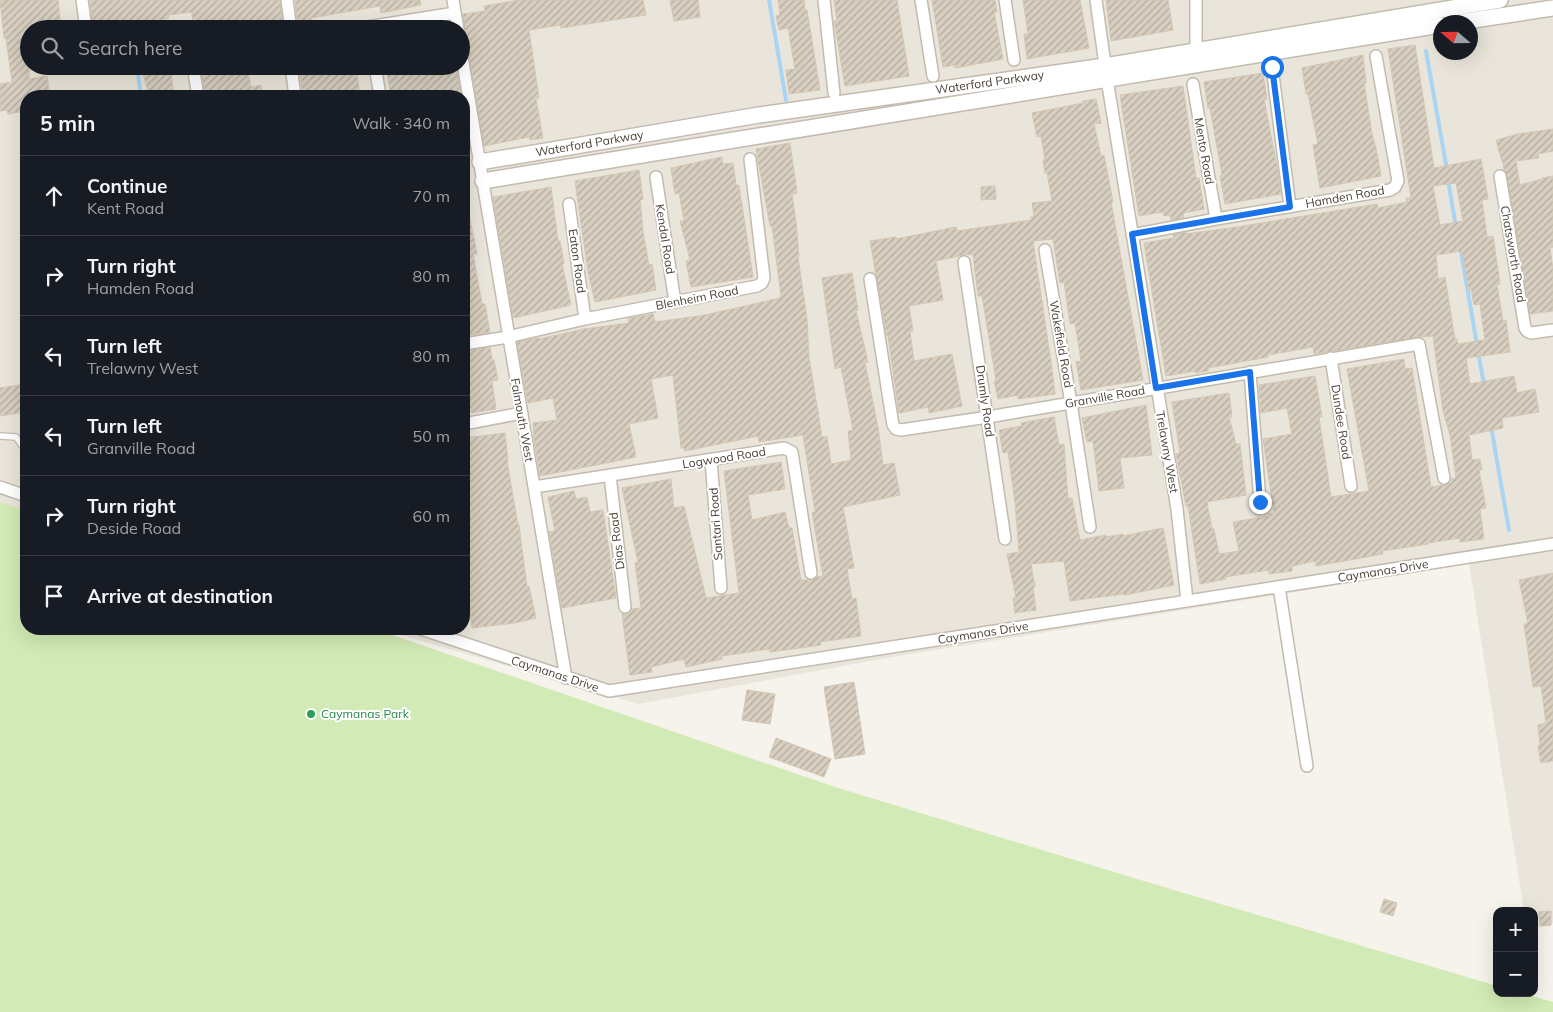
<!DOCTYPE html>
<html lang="en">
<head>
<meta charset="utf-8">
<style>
	body { margin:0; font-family:Mulish,sans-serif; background:#20242c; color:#f1f3f6 }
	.controls { position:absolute; right:15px; bottom:15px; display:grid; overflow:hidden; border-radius:10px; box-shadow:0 5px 20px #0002 }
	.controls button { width:45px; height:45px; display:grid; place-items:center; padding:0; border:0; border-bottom:1px solid #363941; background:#171b24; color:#f1f3f6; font:25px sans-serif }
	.compass { position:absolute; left:1433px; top:15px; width:45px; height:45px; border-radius:50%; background:#171b24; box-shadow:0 5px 20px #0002; rotate:290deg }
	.stop { position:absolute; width:15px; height:15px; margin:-11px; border:4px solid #1a73e8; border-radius:50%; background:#fff }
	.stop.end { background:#1a73e8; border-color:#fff; box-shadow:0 1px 5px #0008 }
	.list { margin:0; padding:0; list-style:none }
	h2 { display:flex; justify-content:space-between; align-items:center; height:65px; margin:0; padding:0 20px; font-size:21px }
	h2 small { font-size:16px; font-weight:400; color:#9ea1a6 }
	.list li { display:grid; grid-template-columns:32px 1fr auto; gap:15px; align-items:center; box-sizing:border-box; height:80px; padding:0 20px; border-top:1px solid #363941 }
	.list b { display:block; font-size:19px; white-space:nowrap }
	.list p { margin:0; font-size:16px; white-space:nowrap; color:#9ea1a6 }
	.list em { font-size:16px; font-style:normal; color:#9ea1a6 }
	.icon { flex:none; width:28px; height:28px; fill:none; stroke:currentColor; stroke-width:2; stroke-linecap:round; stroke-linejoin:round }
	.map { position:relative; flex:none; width:1553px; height:1012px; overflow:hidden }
	.search { position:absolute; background:#171b24; box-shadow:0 5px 20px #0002; left:20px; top:20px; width:450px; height:55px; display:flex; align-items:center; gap:12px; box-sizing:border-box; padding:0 18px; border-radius:28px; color:#9ea1a6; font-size:19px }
	.panel { position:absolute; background:#171b24; box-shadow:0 5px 20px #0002; left:20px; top:90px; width:450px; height:545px; border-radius:20px }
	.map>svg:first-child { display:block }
</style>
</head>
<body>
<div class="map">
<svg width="1553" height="1012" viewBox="0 0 1553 1012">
	<defs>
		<pattern id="building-hatch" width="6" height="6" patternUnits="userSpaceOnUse" patternTransform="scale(1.25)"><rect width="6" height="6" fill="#d8cfc1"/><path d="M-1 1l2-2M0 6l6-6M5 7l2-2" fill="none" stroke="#b1aa9e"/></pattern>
	</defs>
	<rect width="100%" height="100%" fill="#f6f3ec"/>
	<!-- residential -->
	<path fill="#eae5da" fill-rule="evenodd" d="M0,0H1553V923L1534,927V911H1524L1469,564L886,658L638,704L381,629H464V96H26V525L0,518ZM1440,22H1470V52H1440ZM29,29H461V66H29Z"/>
	<!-- pitch -->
	<path fill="#d2eab5" d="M0,502L26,511V629H375L832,786L1137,879L1497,986V993H1522L1553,1002V1012H0Z"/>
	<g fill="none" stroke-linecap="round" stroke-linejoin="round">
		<!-- stream -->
		<path stroke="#a9d4f2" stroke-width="4" d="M769,0L786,100
			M1426,51L1447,170
			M137,66L141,96
			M1448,180L1456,227
			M1460,246L1477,345
			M1478,352L1484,384
			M1491,426L1509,530"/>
	</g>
	<!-- building -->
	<path fill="url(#building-hatch)" stroke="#d3c7b4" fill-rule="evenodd" d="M0,0H58L61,29H29V79L47,76L50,96H26V111L8,114L7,110L0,111V84L12,82L6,38H4Z
		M90,0H280L283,29H193L192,12L168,15L169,18L164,19L167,29H93Z
		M295,0H420L421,5L381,13L380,6L311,18L312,24L298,26Z
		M519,0H643L646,15L561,28L560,25L529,30L539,98L536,99L543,138L530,140L529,137L484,146L468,50L465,45H467L463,14L485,11L484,6Z
		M670,0H698L700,17L674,21Z
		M778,0H804L805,10H807L820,90L789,94L786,70L795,69L788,28L779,30L776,16L780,15Z
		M834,0H897L909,76L845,86L834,21L837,20Z
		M932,0H995L997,12H994L1003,59L955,68V65L943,67Z
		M1023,0H1080L1089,48L1027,59L1024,34H1028Z
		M1106,0H1168L1173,30L1111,41Z
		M1415,45L1434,168L1481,159L1488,199L1482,200L1487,237L1493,236L1500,284L1497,285L1503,321L1506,320L1510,352L1466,358L1470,384L1514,376L1517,393L1535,389L1539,412L1502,418L1503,428L1469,435L1472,460L1480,459L1482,470H1479L1486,508L1480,509L1484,539L1460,542V538L1428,543V544L1382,551L1383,554L1316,566L1315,561L1292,566V571L1269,574L1268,570L1226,577V579L1200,584L1188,506H1186L1176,454L1180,453L1172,402L1229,393L1232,417H1229L1236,444H1240L1246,495L1207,502L1212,529H1214L1219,554L1239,551L1233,522L1269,516V514L1274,513L1263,439L1292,434L1287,408L1261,413L1259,385L1315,376L1322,417H1319L1331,497L1369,491L1347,369L1404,359L1405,369L1412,368L1431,487L1446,485L1452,482L1451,479L1456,478L1450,435L1443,411L1433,336L1418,337L1314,354L1313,347L1268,355V357L1208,368V371L1196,373L1195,371L1166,376L1144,243L1174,238L1173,235L1186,232V234L1237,227L1377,204L1378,208L1407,202L1406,198H1411L1388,49ZM1456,183L1463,221L1440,225L1433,186ZM1462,251L1469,290L1471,289L1474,305L1480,304L1485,340L1458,344L1457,339H1455L1445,277L1438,279L1436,255Z
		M1363,55L1366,83H1364L1372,134L1376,148L1381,176L1320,188L1313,145L1318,144L1308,94H1306L1302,68Z
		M141,66H170L174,96H149Z
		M201,66H247L251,87L261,85L263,96H205Z
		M299,66H356L360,96H303Z
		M386,66H456L461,96H391Z
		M1263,73L1267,99H1264L1277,167L1281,194L1225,204L1220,176L1222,175L1210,108H1208L1204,82Z
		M1183,86L1196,178H1199L1204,209L1183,213L1184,218L1171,220L1170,215L1164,216L1163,212L1139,216L1120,95Z
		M1096,99L1101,123L1094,124L1101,156L1104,155L1113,202H1111L1143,380L1081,390L1076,362L1081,361L1075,323L1070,324L1064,282L1060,283L1053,239L1033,241L1051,362L1055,394L1018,399V395L998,399L994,381L996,380L982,296H978L973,254L963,255L936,261L943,300L909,306L913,331L910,332L914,361L952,354L962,406L929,413L928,407L899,413L888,336H887L886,331L870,241L896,237V239L956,227L957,231L1031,220V217L1034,216L1032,203L1052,201L1047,173H1045L1043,160H1045L1041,136L1037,137L1032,113L1083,103V101Z
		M1553,129V151L1538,154L1539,158L1516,161L1520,185L1542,179V178L1553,176V247L1550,248L1553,269V311L1530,314L1507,175L1504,170L1503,162H1502L1496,140L1518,134Z
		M790,143L797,193L792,194L796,222L799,256L798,257L807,319L809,357L822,437L827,436L831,464L851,460L848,431L853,430L841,367L835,369L822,278L852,273L858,310L856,311L868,362L865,363L878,427L883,465L894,463L900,495L843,507L854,568L847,569L852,599L856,598L861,636L820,642L821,645L770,652L769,649L722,656V659L686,667L684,659L651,667L652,672L630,675L622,614H626L632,609L641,608L635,563L638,562L622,488L671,479L674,508L684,506L706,598L739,593L724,471L781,462L785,489L748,495L752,520L785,512L789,528H792L801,580H813L817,577L823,576L812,513L815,512L803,435L759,442L758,436L685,451L684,448H681L673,375L651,379L658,418L629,424L636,457L540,476L534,439L533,423L557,420L553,398L528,403L517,342L539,338V339L584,329L629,323L628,318L636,317L653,314L655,322L705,315L780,298L781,296L772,226H770L756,149Z
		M722,157L723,164L733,163L736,185H739L753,277L691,287L686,261L690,260L680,221H684L679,193L675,194L671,168Z
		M639,170L643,199L640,200L643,231L649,265L652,264L656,290L595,302L588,272L575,181Z
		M990,186H995L996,199L981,200V187Z
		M551,187L558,241H560L564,263L562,264L571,305L513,318L493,197Z
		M464,214H469L477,254H473L482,304H485L490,332L464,336Z
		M490,347L492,360H494L498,380L492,381L496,409L471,413V411L464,412V351Z
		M26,384V412L0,416V388Z
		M1146,405L1152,455L1120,458L1124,488L1099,491L1093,441L1087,442L1082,418Z
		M1054,417L1059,445L1064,444L1068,499L1072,498L1080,540L1106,535V537L1123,534V536L1163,528L1174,585L1125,595L1124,594L1070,601L1064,561L1031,564L1035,587H1033L1036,610L1015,613L1013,598H1016L1007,554L1019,552L1015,502L1008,452L1003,453L999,430L1022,426L1021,423Z
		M505,433L508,461H507L518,525H519L527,587L529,586L536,618L515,623L472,628L468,596H467L464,562V438Z
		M574,491L576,499L587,497L590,512L603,510L616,598L562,608L549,532L555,531L548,497Z
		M1553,573V761L1541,763L1538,746L1540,745L1538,725L1546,723L1541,686L1533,687L1524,624L1528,623L1519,580Z
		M854,682L865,754L835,759L824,687Z
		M747,690L775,694L770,724L742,720Z
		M776,738L831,759L824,777L769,757Z
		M1384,899L1397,903L1393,916L1380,912Z
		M1551,911V925L1540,926L1539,912Z"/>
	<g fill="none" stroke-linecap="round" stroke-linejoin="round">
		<defs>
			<path id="service" d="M0,436L16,437L26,451"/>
			<path id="minor" d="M82,0L86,29
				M287,0L291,29
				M453,0L458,29
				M824,0L834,93
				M921,0L933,76
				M1005,0L1014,60
				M1096,0L1107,79L1177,509L1187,601
				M1196,0V51
				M355,29L455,13
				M461,51L566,678
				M193,66L198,96
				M291,66L295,96
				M375,66L380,96
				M1272,67L1290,207
				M1193,84L1216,219
				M1500,176L1525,328L1527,331L1531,333L1553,330
				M656,177L675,302
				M569,204L585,319
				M1132,235L1216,219L1390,190L1395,187L1398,181L1376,56
				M1045,250L1071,403L1090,527
				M964,262L1005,539
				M870,279L893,425L896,429L901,430L988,417L1419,344L1444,478
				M464,344L508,337L585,319L757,286L762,283L764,278L750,159
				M1331,358L1351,486
				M1250,372L1260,502
				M464,424L522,413
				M711,460L721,588
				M610,475L625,607
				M0,487L26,496
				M534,487L784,448L792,452L811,573
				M1279,587L1307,766
				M421,629L609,691L1553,544"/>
			<g id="tertiary">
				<path d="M1460,22L1553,8"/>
				<path id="s1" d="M480,162L759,115L1105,66L1500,0"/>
				<path d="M483,181L1440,25"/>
			</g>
		</defs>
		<!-- service casing -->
		<use href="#service" stroke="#c2bbae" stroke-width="8"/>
		<!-- minor casing -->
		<use href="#minor" stroke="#c2bbae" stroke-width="14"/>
		<!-- tertiary casing -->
		<use href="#tertiary" stroke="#c2bbae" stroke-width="18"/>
		<!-- service -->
		<use href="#service" stroke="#fff" stroke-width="5.5"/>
		<!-- minor -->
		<use href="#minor" stroke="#fff" stroke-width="11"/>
		<!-- tertiary -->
		<use href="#tertiary" stroke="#fff" stroke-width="15"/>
	</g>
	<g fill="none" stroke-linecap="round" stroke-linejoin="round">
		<!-- route -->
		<path stroke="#1a73e8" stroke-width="6" d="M1260,502L1250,372L1156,388L1132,234L1290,207L1272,67"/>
	</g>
	<!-- markers -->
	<circle fill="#2e9e5b" stroke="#fff" stroke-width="2" cx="311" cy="714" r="5"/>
	<g text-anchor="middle" stroke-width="4" stroke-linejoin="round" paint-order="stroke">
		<!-- street labels -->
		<g font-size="12" fill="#4b4439" stroke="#fff">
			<text dy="4" stroke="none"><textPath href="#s1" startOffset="516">Waterford Parkway</textPath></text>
			<text dy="4" stroke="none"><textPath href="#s1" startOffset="111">Waterford Parkway</textPath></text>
			<text transform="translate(1204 151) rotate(80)" y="4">Mento Road</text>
			<text transform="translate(1345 197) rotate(-10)" y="4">Hamden Road</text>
			<text transform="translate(665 239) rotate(81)" y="4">Kendal Road</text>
			<text transform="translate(1513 254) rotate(80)" y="4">Chatsworth Road</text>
			<text transform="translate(577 261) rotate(82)" y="4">Eaton Road</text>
			<text transform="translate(697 298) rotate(-11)" y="4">Blenheim Road</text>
			<text transform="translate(1061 344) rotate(80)" y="4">Wakefield Road</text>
			<text transform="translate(1105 397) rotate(-10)" y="4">Granville Road</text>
			<text transform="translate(985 401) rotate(82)" y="4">Drumly Road</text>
			<text transform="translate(522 420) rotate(80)" y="4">Falmouth West</text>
			<text transform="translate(1341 422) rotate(81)" y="4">Dundee Road</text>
			<text transform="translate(1167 452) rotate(80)" y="4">Trelawny West</text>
			<text transform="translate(724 458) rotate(-9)" y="4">Logwood Road</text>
			<text transform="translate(716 524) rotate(-94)" y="4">Santari Road</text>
			<text transform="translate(617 541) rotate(-97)" y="4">Dias Road</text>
			<text transform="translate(1383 571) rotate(-9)" y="4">Caymanas Drive</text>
			<text transform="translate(983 633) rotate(-9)" y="4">Caymanas Drive</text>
			<text transform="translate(555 674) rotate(18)" y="4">Caymanas Drive</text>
		</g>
		<!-- leisure labels -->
		<g font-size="12" fill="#27864d" stroke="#fff" text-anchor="start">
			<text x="321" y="718">Caymanas Park</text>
		</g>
	</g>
</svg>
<div class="controls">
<button>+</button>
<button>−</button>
</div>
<svg class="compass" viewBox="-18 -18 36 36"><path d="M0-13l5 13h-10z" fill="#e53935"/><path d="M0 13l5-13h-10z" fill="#9ea1a6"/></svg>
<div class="stop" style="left:1272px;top:67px"></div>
<div class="stop end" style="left:1260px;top:502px"></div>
<div class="search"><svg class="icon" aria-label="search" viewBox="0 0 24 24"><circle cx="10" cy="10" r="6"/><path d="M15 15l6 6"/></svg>Search here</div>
<section class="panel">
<h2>5 min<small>Walk · 340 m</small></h2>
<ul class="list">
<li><svg class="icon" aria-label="ahead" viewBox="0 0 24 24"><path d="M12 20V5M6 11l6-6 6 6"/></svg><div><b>Continue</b><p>Kent Road</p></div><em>70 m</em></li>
<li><svg class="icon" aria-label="right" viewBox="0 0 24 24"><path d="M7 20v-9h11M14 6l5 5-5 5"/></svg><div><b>Turn right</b><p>Hamden Road</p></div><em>80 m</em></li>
<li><svg class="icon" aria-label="left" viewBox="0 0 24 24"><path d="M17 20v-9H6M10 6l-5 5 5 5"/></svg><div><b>Turn left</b><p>Trelawny West</p></div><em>80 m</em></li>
<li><svg class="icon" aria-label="left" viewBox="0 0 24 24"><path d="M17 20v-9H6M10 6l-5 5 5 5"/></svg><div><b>Turn left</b><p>Granville Road</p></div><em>50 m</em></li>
<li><svg class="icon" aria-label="right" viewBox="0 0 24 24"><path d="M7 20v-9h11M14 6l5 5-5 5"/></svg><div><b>Turn right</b><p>Deside Road</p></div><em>60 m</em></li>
<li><svg class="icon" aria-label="arrive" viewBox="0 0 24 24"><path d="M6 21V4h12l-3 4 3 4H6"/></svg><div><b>Arrive at destination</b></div></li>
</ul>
</section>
</div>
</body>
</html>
